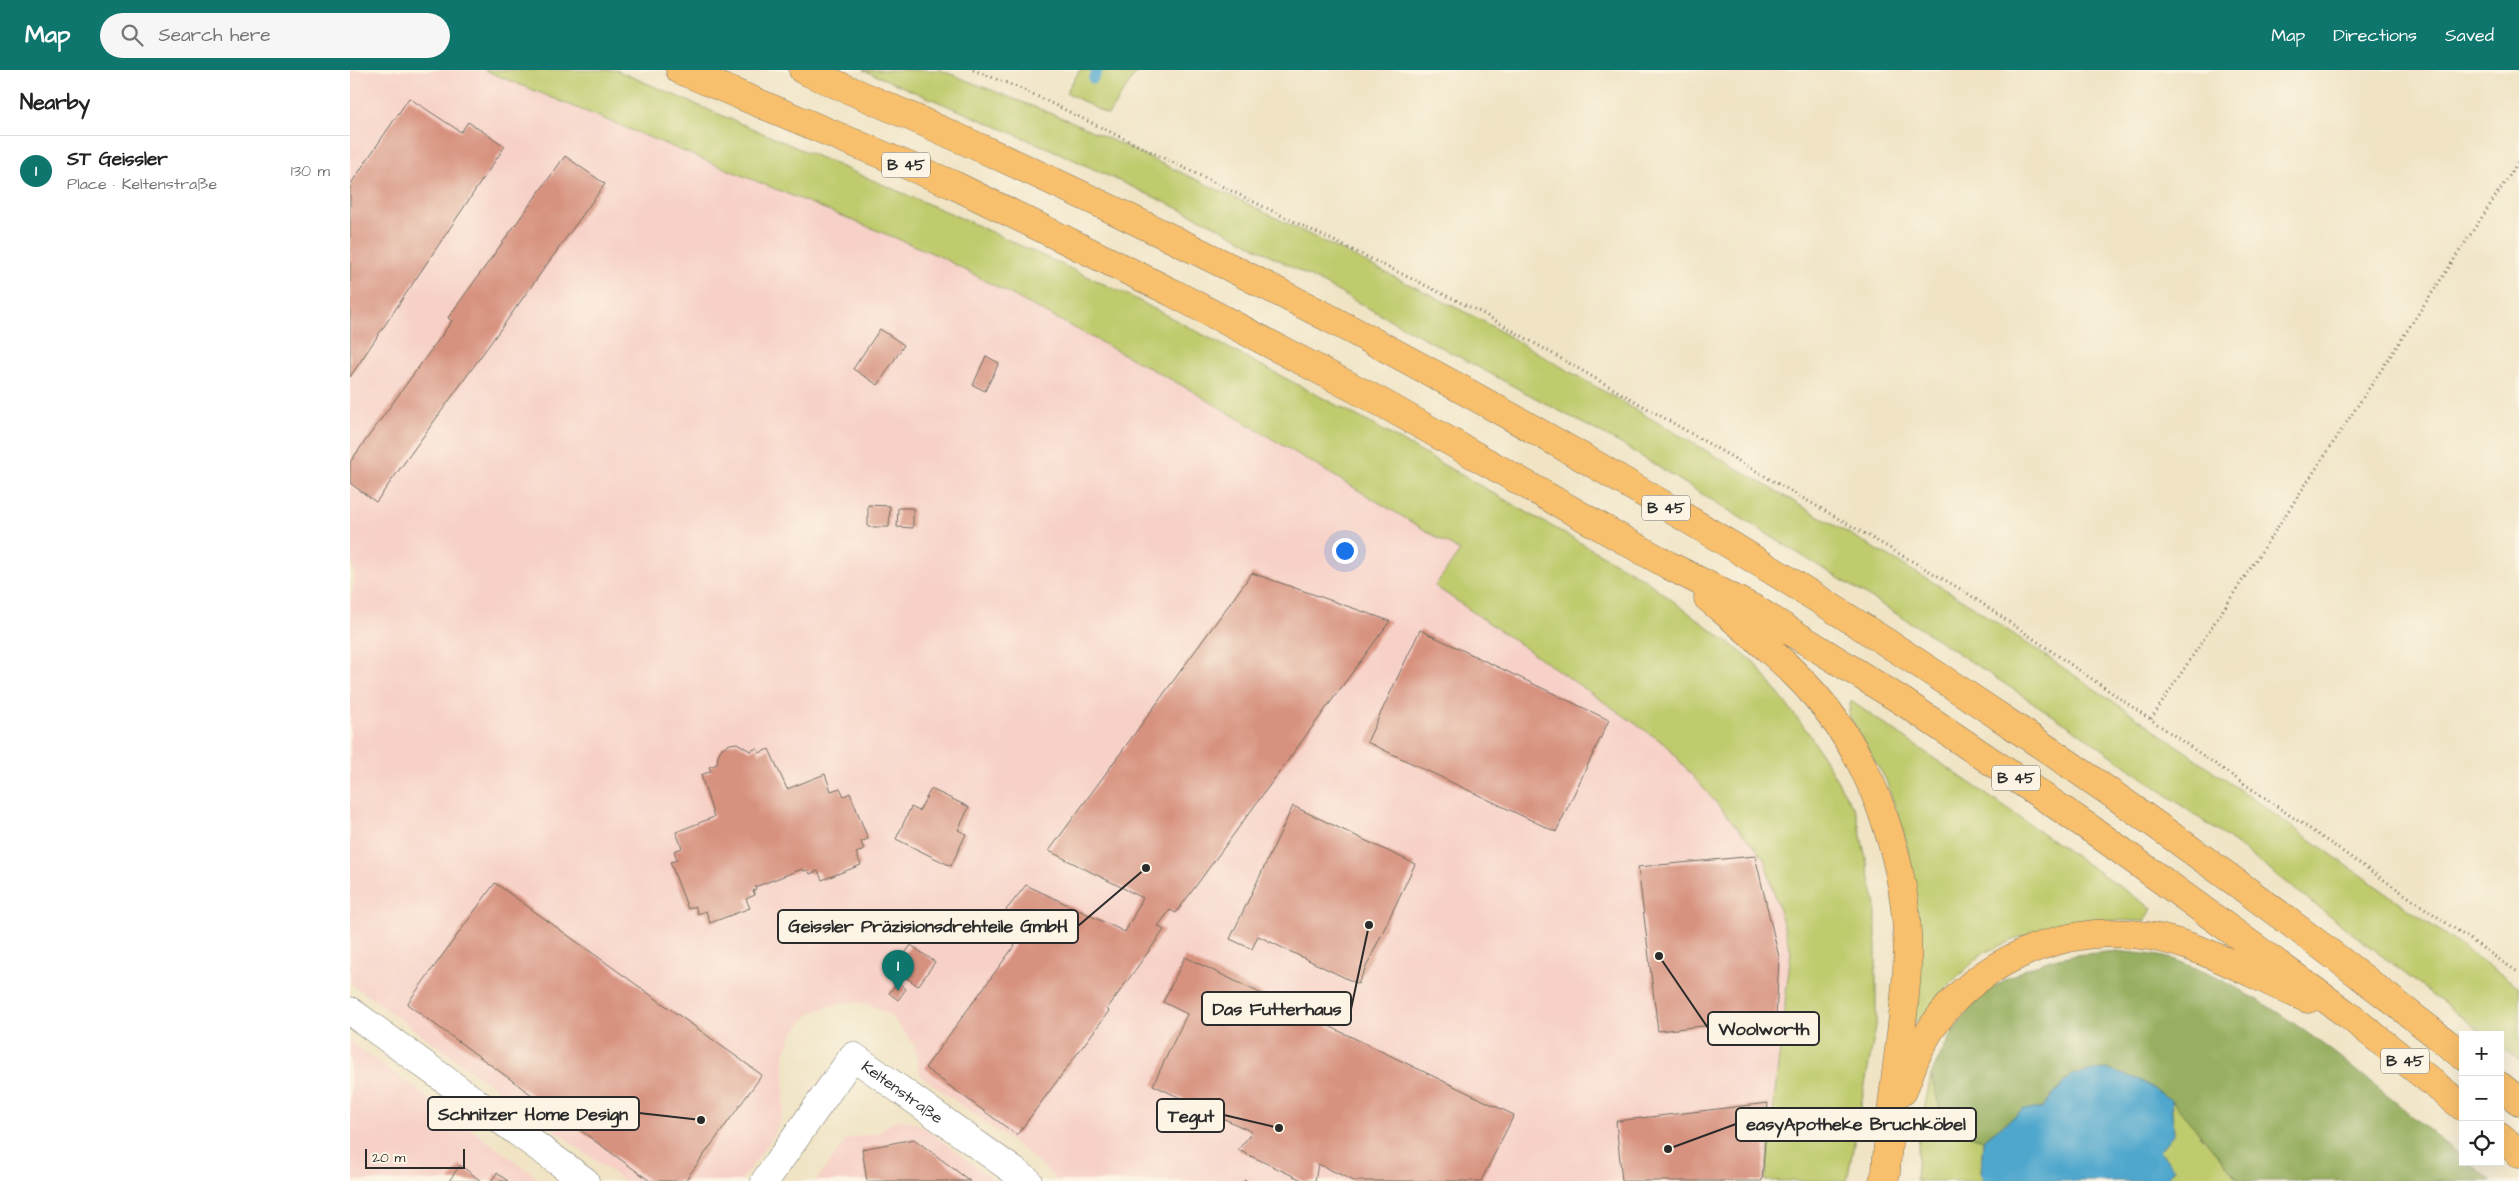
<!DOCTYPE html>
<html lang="en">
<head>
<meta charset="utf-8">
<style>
	body { margin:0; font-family:"Architects Daughter",sans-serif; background:#f6f6f6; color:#222 }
	.controls { position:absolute; right:15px; bottom:15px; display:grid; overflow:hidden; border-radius:0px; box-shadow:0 5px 20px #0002 }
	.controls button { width:45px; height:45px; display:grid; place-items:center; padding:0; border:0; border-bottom:1px solid #e0e0e0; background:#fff; color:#222; font:25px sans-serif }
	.scale { position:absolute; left:15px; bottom:12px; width:100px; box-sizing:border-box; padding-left:5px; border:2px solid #2b2b2b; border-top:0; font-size:14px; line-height:18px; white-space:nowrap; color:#2b2b2b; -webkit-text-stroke:4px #fcf5e5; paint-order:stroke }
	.you { position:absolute; left:994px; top:480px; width:18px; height:18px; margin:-12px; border:4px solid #fff; border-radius:50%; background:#1a73e8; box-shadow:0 0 0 8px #1a73e833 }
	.badge { display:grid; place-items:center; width:32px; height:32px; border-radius:50%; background:#0f766e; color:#fff; font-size:16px; font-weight:700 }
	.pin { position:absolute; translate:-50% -41px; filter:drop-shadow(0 1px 2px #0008) }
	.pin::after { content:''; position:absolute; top:26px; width:18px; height:15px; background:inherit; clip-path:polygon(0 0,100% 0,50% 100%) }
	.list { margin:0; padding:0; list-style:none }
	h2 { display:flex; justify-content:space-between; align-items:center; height:65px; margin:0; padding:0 20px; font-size:21px }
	h2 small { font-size:16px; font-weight:400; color:#767676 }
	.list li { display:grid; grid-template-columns:32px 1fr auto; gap:15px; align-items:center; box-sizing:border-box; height:70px; padding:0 20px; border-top:1px solid #e0e0e0 }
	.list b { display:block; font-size:19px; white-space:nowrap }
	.list p { margin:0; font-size:16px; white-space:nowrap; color:#767676 }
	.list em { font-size:16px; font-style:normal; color:#767676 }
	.icon { flex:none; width:28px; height:28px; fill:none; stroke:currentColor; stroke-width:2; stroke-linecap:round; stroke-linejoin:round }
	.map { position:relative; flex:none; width:2169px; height:1111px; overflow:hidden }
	header { display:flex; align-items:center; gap:30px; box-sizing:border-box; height:70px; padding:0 25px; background:#0f766e; color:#fff }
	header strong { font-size:24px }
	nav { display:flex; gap:28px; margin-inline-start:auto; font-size:18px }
	.search { width:350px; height:45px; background:#f6f6f6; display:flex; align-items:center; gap:12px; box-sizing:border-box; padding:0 18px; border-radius:28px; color:#767676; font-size:19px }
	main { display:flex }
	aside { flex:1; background:#fff }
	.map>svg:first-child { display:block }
</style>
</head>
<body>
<header>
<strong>Map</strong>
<div class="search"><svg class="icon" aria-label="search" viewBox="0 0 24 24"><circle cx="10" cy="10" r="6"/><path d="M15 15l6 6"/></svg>Search here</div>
<nav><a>Map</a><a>Directions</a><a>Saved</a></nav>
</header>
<main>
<aside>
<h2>Nearby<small></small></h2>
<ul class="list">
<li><span class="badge">1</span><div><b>ST Geissler</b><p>Place · Keltenstraße</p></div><em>130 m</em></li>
</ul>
</aside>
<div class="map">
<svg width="2169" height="1111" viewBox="0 0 2169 1111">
	<rect width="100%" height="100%" fill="#fcf5e5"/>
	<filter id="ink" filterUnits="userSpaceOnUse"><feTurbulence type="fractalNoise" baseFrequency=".02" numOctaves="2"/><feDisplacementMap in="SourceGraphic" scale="10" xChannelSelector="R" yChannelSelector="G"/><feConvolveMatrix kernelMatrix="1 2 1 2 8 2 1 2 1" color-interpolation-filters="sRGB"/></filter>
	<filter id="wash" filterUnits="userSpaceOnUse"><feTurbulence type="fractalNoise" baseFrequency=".0096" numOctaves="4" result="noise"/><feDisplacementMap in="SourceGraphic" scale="20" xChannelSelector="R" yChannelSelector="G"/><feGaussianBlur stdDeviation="1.12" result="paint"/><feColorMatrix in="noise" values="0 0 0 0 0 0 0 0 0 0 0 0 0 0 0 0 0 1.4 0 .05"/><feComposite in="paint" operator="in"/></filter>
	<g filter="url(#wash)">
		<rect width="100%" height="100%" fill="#f0e4c5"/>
		<!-- built -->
		<path fill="#f7d1c8" d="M0,0H133L587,185L837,318L1111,481L1085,516L1315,674L1414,788L1441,881L1415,1111H709L681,1086L570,1005L564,975L540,945L518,934L500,932L480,936L461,943L443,963L434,983V1040L424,1065L391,1111H274L0,913V533L5,508L0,480Z
			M0,971L192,1111H0Z
			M546,1050L561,1051L576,1059L645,1111H466L497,1069L527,1063Z"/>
		<!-- green -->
		<path fill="#bfcb6d" stroke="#757b4c" d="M134,0H266L613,149L780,226L1020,353L1294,509L1404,592L1460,665L1506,742L1526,836V956L1497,1111H1415L1441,881L1414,788L1315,674L1085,516L1110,481L837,318L587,185Z
			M513,0H590L723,52L896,133L1129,249L1610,528L1798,655L2169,917V991L2150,977V965H2135L1887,775L1737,668L1576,562L1271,374L864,155L707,82Z
			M730,0H788L758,45L716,22Z
			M1501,631L1802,839L1795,851L1736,850L1680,863L1633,883L1601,913L1574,946L1563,953V808L1555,767L1536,710L1498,645Z
			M1581,1005L1595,1058L1633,1070L1631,1104L1633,1111H1566L1569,1065Z
			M1821,1030L1890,1111H1816L1824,1098L1809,1081L1824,1063Z"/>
		<!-- forest -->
		<path fill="#97af60" stroke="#616d46" d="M1768,881C1787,884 1810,884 1828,891C1934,930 2026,1018 2113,1088V1092H2118L2142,1111H1890L1821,1030L1721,1005L1691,1039H1674L1633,1070L1595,1058L1581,1005C1592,982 1603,958 1619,939C1640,914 1677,896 1708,888C1727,884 1748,883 1768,881Z"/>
		<!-- water -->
		<path fill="#50a7cd" stroke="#3e697c" d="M1756,999L1790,1010L1821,1030L1824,1063L1809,1081L1824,1098L1816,1111H1633L1631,1104L1633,1070L1674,1039H1691L1721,1005Z"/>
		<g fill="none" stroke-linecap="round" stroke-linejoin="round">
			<!-- stream -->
			<path stroke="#50a7cd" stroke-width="10" d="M743,9L748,0"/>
		</g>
		<g id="blocks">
			<!-- building -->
			<path fill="#d7927f" d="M59,28L111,62L118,52L155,76L0,307V115Z
				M215,86L255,114L26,432L0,413V392L102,251L98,248Z
				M530,259L554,275L528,315L503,299Z
				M636,286L649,293L635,321L623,315Z
				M518,435L540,436L539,457H518Z
				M548,438H563V458L547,457Z
				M902,503L1040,551L826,843L820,840L808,856L814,860L757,939L759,941L667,1065L575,998L665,875L641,859L676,815L775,862L793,828L699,781Z
				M1070,560L1259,650L1206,762L1017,672Z
				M387,673L400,681L407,678L409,683L419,679L437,719L475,704L481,721L490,718L494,726L500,723L518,769L511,772L514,780L506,783L511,795L472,810L468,801L460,804L458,800L453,801L452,799L405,817L406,819L403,821L405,825L396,829L400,838L360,853L356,841L348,844L345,836L338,839L320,792L327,790L324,781L332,778L326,762L364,747L351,705L361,701L359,697L367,694L368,685L372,678L380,674Z
				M581,719L619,737L608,760L616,764L601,796L546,769L561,737L569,741Z
				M943,736L1065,794L1008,914L908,866L902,879L880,869Z
				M1405,786L1429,887L1426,948L1308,961L1288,797Z
				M145,813L412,1005L335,1111H300L57,934Z
				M561,875L585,892L568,916L544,899Z
				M835,887L1164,1045L1131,1111H1004L968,1094L965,1111H954L888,1080L902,1062L803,1015L837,944L813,932Z
				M548,912L556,919L548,930L539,923Z
				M1418,1033L1412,1111H1272L1266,1051Z
				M564,1069L620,1111H517L512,1079Z
				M110,1095L131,1111H99Z
				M147,1103L158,1111H141Z"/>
		</g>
	</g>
	<g filter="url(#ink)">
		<use href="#blocks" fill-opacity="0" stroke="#706c61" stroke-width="1"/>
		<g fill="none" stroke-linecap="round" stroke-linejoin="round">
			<defs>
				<g id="minor">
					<path d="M0,941L235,1111"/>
					<path id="s1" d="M415,1111L503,986L678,1111"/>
				</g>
				<path id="highway" d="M330,0L604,115L823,223L1034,334L1318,495L1408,541L1552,631L1744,761L1998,945L2113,1037
					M453,0C1045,250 1610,585 2113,986
					M1358,528C1395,559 1432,588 1464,624C1527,695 1562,806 1557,900C1553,968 1539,1036 1536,1103L1533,1111
					M2150,1016L2169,1031
					M1553,1021C1561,1000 1568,978 1581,959C1628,889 1716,853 1799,866C1855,875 1906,908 1958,929
					M2150,1067L2169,1083"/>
			</defs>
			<!-- minor casing -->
			<use href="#minor" stroke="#706c61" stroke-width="29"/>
			<!-- highway casing -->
			<use href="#highway" stroke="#706c61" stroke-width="29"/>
			<!-- path -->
			<path stroke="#706c61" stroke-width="3" stroke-dasharray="1 4" stroke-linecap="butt" d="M623,0L672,19L1132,243L1614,521L2169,903
				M1801,649L2169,91
				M895,1111V1110"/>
			<!-- minor -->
			<use href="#minor" stroke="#fff" stroke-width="28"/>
			<!-- highway -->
			<use href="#highway" stroke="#f8bf6c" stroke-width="28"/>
		</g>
	</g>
	<g text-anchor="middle" stroke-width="4" stroke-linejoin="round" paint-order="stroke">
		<!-- shield labels -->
		<g fill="#fcf5e5" stroke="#6a6863" stroke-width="1">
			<rect x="532" y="82.5" width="48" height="25" rx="4"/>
			<rect x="1292" y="425.5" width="48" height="25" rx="4"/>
			<rect x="1642" y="695.5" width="48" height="25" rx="4"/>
			<rect x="2031" y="978.5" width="48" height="25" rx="4"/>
		</g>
		<g font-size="15" font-weight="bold" fill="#2b2b2b">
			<text x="556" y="100">B 45</text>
			<text x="1316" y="443">B 45</text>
			<text x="1666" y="713">B 45</text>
			<text x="2055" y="996">B 45</text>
		</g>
		<!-- street labels -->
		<g font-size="16" fill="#2b2b2b" stroke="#fcf5e5">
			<text dy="6" stroke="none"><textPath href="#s1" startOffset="214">Keltenstraße</textPath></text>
		</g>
	</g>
	<!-- callouts -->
	<path fill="none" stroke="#2b2b2b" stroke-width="2" d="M796 798L728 856M1019 855L1001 939M1309 886L1358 958M351 1050L289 1043M929 1058L874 1045M1318 1079L1386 1054"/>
	<g fill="#2b2b2b" stroke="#fcf5e5" stroke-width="2">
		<circle cx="796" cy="798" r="5"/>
		<circle cx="1019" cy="855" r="5"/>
		<circle cx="1309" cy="886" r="5"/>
		<circle cx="351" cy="1050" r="5"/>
		<circle cx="929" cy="1058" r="5"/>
		<circle cx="1318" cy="1079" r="5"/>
	</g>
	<g fill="#fcf5e5" stroke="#2b2b2b" stroke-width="2">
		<rect x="428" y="840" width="300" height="33" rx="5"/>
		<rect x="852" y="922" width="149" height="33" rx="5"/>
		<rect x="1358" y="942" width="111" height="33" rx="5"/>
		<rect x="78" y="1027" width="211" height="33" rx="5"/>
		<rect x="807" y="1029" width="67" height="33" rx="5"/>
		<rect x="1386" y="1038" width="240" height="33" rx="5"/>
	</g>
	<g font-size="18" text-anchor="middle" font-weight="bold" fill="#2b2b2b">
		<text x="578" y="862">Geissler Präzisionsdrehteile GmbH</text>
		<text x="927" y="945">Das Futterhaus</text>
		<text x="1414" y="965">Woolworth</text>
		<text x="183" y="1050">Schnitzer Home Design</text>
		<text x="841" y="1052">Tegut</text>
		<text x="1506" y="1060">easyApotheke Bruchköbel</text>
	</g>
</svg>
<div class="controls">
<button>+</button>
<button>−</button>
<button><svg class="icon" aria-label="locate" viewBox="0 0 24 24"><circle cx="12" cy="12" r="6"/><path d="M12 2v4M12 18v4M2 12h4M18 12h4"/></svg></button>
</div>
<div class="scale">20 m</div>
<div class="you"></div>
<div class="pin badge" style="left:548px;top:921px">1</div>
</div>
</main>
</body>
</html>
